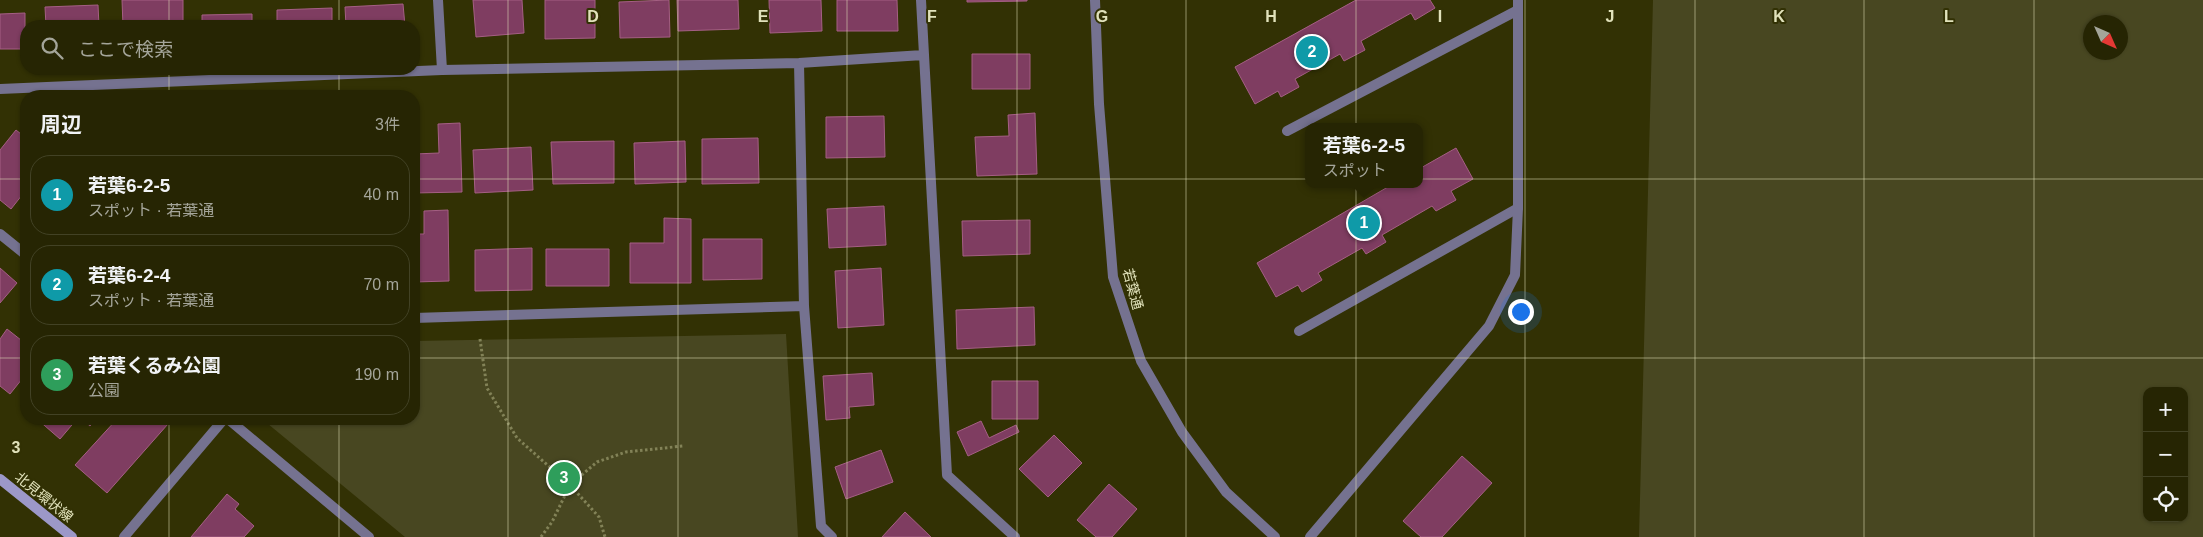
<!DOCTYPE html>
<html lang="ja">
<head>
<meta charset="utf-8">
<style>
	body { margin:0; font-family:Arial,"Noto Sans JP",sans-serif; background:#2e2d0d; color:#f1f3f6 }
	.controls { position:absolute; right:15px; bottom:15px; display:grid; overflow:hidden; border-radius:10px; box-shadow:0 1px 4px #0004 }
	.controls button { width:45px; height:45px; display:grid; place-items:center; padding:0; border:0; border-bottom:1px solid #424225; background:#262503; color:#f1f3f6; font:25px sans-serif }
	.compass { position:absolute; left:2083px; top:15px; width:45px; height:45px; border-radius:50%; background:#262503; box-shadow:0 1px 4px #0004; rotate:135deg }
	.you { position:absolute; left:1520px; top:311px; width:18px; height:18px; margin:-12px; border:4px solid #fff; border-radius:50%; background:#1a73e8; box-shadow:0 0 0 8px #1a73e833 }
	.badge { display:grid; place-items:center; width:32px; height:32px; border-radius:50%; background:#8bbbb9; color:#fff; font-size:16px; font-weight:700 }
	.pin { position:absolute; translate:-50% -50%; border:2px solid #fff; box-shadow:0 1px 5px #0006 }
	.popup { position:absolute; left:1305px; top:123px; width:118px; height:65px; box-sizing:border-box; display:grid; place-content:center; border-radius:10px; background:#262503; filter:drop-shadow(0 1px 4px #0005); font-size:16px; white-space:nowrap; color:#a4a59a }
	.popup b { font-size:19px; color:#f1f3f6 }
	.popup::after { content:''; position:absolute; left:50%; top:100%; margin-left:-10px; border:10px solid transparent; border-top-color:#262503 }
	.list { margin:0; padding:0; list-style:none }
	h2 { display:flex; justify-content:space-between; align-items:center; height:65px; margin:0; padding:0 20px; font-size:21px }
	h2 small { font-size:16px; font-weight:400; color:#a4a59a }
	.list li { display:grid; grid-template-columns:32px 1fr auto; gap:15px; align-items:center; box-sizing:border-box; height:80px; margin:0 10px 10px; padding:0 10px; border:1px solid #424225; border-radius:20px }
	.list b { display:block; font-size:19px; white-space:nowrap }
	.list p { margin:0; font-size:16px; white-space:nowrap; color:#a4a59a }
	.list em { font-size:16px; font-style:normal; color:#a4a59a }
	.icon { flex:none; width:28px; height:28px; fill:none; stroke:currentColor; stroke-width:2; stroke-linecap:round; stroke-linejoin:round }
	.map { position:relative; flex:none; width:2203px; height:537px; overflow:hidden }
	.search { position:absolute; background:#262503; box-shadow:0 1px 4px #0004; left:20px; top:20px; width:400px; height:55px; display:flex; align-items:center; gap:12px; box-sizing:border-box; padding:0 18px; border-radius:20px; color:#a4a59a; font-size:19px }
	.panel { position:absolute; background:#262503; box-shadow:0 1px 4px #0004; left:20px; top:90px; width:400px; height:335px; border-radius:20px }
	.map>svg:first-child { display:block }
</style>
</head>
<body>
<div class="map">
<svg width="2203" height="537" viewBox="0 0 2203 537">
	<rect width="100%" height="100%" fill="#323104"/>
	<!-- green -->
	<path fill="#484721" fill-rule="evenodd" d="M1653,0H2203V537H1639ZM2090,22H2120V52H2090ZM2147,391H2184V518H2147Z
		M786,334L798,537H405L262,419H414V341Z"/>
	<!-- building -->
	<path fill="#7f3d61" stroke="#a55f84" d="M122,0H183V26H123Z
		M473,0H522L524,33L476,37Z
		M545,0H595V38L545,39Z
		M669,0L670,37L620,38L619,2Z
		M677,0H738L739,29L678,31Z
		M769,0H821L822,31L770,33Z
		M837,0H897L898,31H837Z
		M967,0H1027V1L967,2Z
		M1356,0H1430L1435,8L1415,20L1411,13L1361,41L1365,50L1344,61L1340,54L1295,79L1299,87L1281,97L1278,91L1255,104L1235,67Z
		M403,4L405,26H346L345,7Z
		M98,5L99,26H46L45,7Z
		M332,8V26H277V10Z
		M25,13V49H0V14Z
		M252,14V26H202V15Z
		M972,54H1030V89H972Z
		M1035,113L1037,174L977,176L975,137L1009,136L1008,115Z
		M884,116L885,157L826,158V117Z
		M460,123L462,192L414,193V154L439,153L438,124Z
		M16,130L26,138V190L11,209L0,200V150Z
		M758,138L759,183L702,184V139Z
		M614,141V183L553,184L551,142Z
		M685,141L686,182L635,184L634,143Z
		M531,147L533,190L475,193L473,150Z
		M1456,148L1473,179L1451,191L1456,200L1436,211L1432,206L1382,235L1386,242L1366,254L1362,248L1318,273L1322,280L1302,292L1298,285L1276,297L1257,263L1393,184H1419V169Z
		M884,206L886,245L829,248L827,209Z
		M448,210L449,281L414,282V234H424V211Z
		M664,218L691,219V283H630V243H664Z
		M1030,220V254L963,256L962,221Z
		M703,239H762V279L703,280Z
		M532,248V290L475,291V250Z
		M546,249H609V286H546Z
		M0,268L17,283L0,303Z
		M881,268L884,325L838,328L835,271Z
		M1034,307L1035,345L957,349L956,310Z
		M7,329L26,344V374L10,394L0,386V339Z
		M872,373L874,405L849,407L850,418L826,420L823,376Z
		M992,381H1038V419H992Z
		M37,419H77L60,439Z
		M82,419H96L90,426Z
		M117,419H162L168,424L107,493L75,465Z
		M981,421L989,438L1016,425L1019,432L968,456L957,432Z
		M1054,435L1082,463L1048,497L1019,469Z
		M881,450L893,482L846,499L835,467Z
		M1462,456L1492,483L1442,537H1421L1403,521Z
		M1109,484L1137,509L1112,537H1096L1077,520Z
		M227,494L239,504L235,509L254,526L244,537H191Z
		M905,512L931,537H882Z"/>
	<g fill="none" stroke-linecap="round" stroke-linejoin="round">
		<!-- path -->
		<path stroke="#828257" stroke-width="3" stroke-dasharray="2.5 2.5" stroke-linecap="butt" d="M480,339L487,388L517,438L570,485L599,517L605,537
			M541,537L552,522L570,485L597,462L626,452L683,446"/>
		<!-- service -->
		<path stroke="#757290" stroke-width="10" d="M1287,131L1518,10
			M1299,331L1518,208"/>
		<!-- minor -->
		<path stroke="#757290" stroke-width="10" d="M438,0L442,70
			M921,0L947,475L1015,537
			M799,63L804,306L821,526L832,537
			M0,89L442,70L799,63L923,55
			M0,234L26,255
			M414,318L804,306
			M228,419L369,537
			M124,537L224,419
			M1310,537L1489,326L1515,275L1518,208V0"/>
		<!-- tertiary -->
		<path stroke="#757290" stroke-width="10" d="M1095,0L1099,104L1113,277L1141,361L1182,432L1226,492L1275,537"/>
		<!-- secondary -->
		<path stroke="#9c98c8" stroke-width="10" d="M0,479L72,537"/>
	</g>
	<!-- grid -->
	<path fill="none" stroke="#e1e2bb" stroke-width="1" stroke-opacity="0.55" d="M169,0V26M339,0V26M508,0V537M678,0V537M847,0V537M1017,0V537M1186,0V537M1356,0V537M1525,0V537M1695,0V537M1864,0V537M2034,0V537M169,69V96M339,69V96M0,179H26M414,179H2203M0,358H26M414,358H2203M169,419V537M339,419V537"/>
	<g text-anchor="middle" stroke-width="4" stroke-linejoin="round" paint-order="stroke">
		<!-- street labels -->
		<g font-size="14" fill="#e1e2bb" stroke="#323104">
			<text transform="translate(1133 289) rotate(75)" y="5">若葉通</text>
			<text transform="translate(44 497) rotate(39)" y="5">北見環状線</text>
		</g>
	</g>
	<g font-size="16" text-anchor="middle" font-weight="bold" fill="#e1e2bb" stroke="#323104" stroke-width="4" stroke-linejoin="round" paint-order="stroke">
		<text x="593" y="22">D</text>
		<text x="763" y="22">E</text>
		<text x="932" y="22">F</text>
		<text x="1102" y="22">G</text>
		<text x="1271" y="22">H</text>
		<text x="1440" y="22">I</text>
		<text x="1610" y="22">J</text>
		<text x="1779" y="22">K</text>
		<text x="1949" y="22">L</text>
		<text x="16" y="453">3</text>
	</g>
</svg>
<div class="controls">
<button>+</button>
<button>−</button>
<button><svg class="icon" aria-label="locate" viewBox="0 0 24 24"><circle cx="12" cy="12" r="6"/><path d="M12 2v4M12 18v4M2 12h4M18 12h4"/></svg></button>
</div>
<svg class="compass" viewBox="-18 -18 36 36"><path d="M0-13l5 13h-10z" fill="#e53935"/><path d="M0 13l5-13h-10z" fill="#a4a59a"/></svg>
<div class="you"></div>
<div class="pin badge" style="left:1364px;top:223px;background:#0f9aa8">1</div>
<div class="popup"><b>若葉6-2-5</b>スポット</div>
<div class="pin badge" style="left:1312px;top:52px;background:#0f9aa8">2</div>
<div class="pin badge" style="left:564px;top:478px;background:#2e9e5b">3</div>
<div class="search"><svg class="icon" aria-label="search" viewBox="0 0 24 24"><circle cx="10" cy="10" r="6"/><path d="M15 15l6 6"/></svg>ここで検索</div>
<section class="panel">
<h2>周辺<small>3件</small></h2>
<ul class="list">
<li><span class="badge" style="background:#0f9aa8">1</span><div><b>若葉6-2-5</b><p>スポット · 若葉通</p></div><em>40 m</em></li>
<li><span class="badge" style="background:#0f9aa8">2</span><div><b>若葉6-2-4</b><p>スポット · 若葉通</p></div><em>70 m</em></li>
<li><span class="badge" style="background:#2e9e5b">3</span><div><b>若葉くるみ公園</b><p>公園</p></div><em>190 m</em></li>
</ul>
</section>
</div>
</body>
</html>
